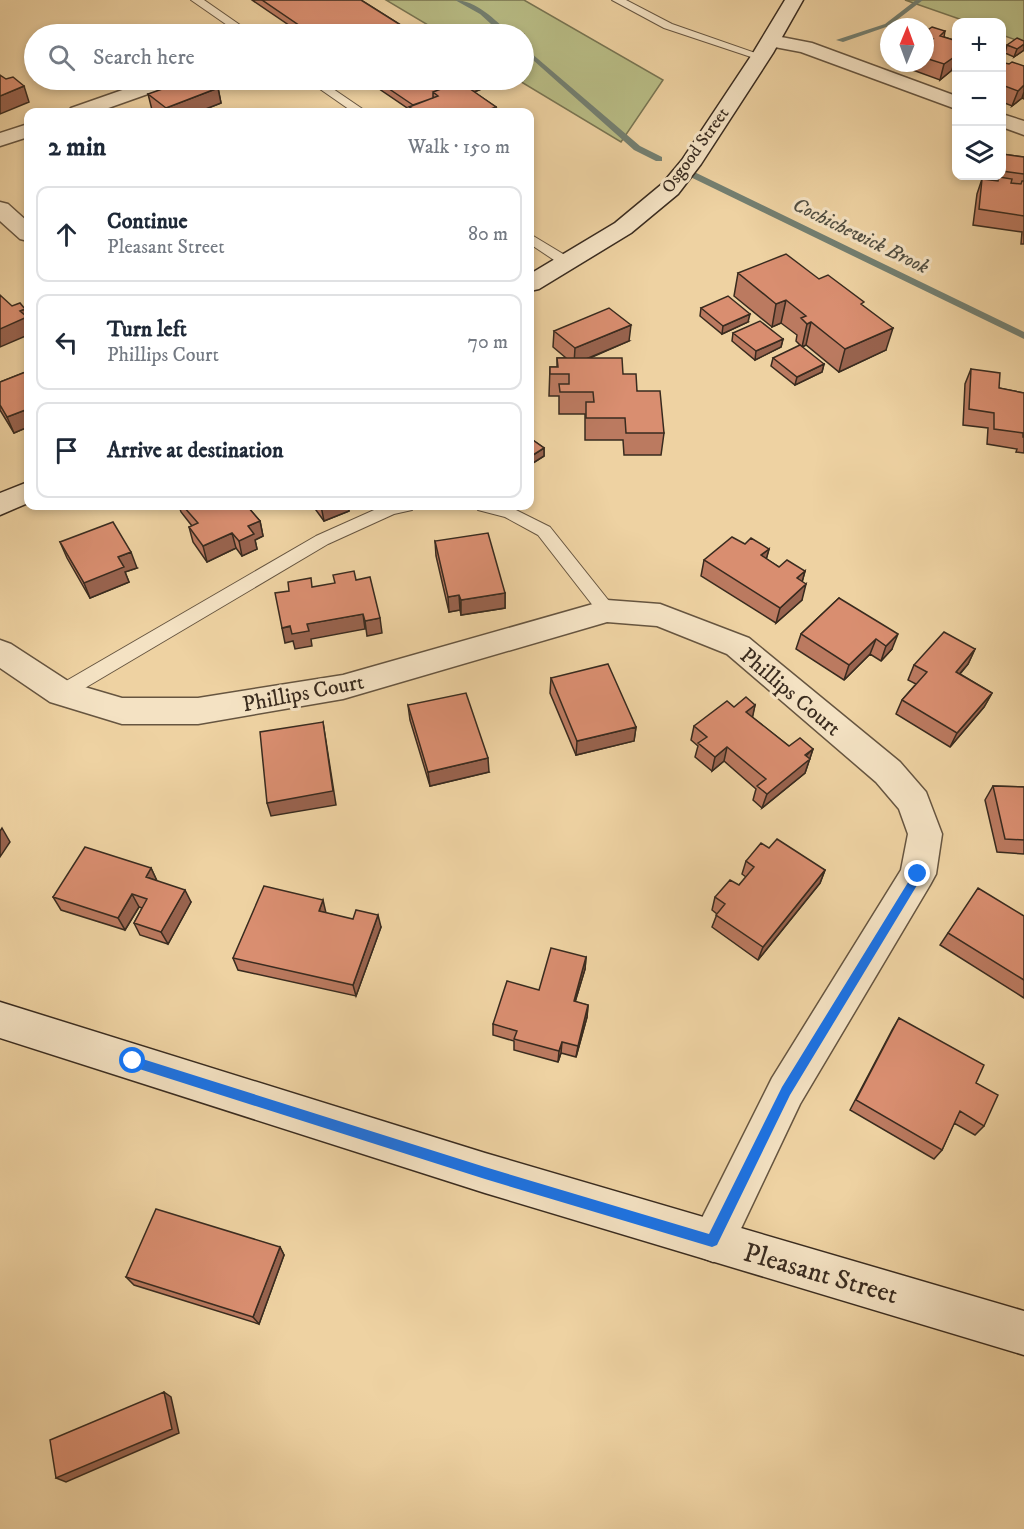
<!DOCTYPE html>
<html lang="en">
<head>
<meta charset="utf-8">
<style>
	body { margin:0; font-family:"IM FELL DW Pica",serif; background:#f2f2f3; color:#1f2937 }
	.controls { position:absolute; right:18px; top:18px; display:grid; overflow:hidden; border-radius:12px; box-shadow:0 3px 9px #0003 }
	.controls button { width:54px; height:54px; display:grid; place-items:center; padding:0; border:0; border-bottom:2px solid #e0e1e3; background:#fff; color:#1f2937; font:30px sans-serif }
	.compass { position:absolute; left:880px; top:18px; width:54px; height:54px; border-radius:50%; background:#fff; box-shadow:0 3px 9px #0003; rotate:1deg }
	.stop { position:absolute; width:18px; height:18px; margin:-14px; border:4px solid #1a73e8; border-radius:50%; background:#fff }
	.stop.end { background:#1a73e8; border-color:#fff; box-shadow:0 2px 6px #0008 }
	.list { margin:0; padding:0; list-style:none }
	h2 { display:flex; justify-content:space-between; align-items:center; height:78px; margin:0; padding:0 24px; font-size:26px }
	h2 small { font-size:20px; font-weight:400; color:#747a83 }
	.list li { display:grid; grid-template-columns:39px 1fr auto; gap:18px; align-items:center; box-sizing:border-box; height:96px; margin:0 12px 12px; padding:0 12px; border:2px solid #e0e1e3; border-radius:12px }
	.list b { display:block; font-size:22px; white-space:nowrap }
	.list p { margin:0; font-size:20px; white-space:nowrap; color:#747a83 }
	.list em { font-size:20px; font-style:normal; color:#747a83 }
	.icon { flex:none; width:33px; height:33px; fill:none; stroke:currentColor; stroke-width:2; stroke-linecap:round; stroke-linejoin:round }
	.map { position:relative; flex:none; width:1024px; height:1529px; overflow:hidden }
	.search { position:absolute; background:#fff; box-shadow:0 3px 9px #0003; left:24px; top:24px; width:510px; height:66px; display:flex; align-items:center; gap:15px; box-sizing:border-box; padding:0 21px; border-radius:33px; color:#747a83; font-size:22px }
	.panel { position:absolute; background:#fff; box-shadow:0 3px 9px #0003; left:24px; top:108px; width:510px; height:402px; border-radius:12px }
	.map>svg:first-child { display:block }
</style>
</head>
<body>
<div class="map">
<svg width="1024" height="1529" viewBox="0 0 1024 1529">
	<rect width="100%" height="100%" fill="#eed2a2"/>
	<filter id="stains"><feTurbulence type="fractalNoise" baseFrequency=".00333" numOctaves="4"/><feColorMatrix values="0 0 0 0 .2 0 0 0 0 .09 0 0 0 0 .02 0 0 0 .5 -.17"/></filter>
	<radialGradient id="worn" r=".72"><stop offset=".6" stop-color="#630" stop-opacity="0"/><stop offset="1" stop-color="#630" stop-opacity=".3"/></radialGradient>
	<!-- green -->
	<path fill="#b8bc85" stroke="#787452" stroke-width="1.5" d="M386,0H524L663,80L621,142L518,80H524V34H443Z
		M905,0H1024V43L1002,35V22H968Z"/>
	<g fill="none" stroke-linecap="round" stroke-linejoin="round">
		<!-- stream -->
		<path fill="#737f71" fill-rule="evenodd" d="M455,0C475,0 496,20 510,34H502L480,14Z
			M916,0H923L889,26L843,42L836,40L885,24Z
			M524,47L640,146L662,157V161H656L634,150L524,52Z
			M678,167H684L1024,332V339L678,171Z"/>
		<defs>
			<path id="lane" d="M191,0H204L253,34H240Z
				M612,0H626L672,24L767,57L765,59H757L664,28Z
				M307,80H320L367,112H353Z
				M530,234L573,260L575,263L573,266H563L530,244Z
				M383,506H414L412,510L394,514L328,544L68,698L61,700L54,698L52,693L54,688L316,536Z
				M476,506L510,507L550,527L613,606L616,611L613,616L607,618L601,616L538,535L505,517L478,510Z"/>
			<path id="street" d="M771,35L812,43L956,96V109L801,52L764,45L761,41L764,37Z
				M151,80H179L176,84L97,112H68L71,108Z
				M1002,114L1024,121V135L1002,127Z
				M28,124V137L0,146V133Z
				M0,202L8,204L28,222V241L20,239L0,221Z
				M607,600L660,604L749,638L900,762L926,792L942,834L936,874L930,885L800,1104L728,1256L713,1262L698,1256L692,1241L698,1226L772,1078L901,870L908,834L899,809L876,782L727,654L657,626L607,622L343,699L198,724H122L50,702L0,668V640L11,644L71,683L122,698H198L343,675Z"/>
			<path id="secondary" d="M785,0H803L773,53L701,164L678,194L631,233L539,289L530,291V274L615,223L662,184L682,160L753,53Z
				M28,482V503L0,515V493Z
				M0,1002L485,1153L1024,1311V1355L485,1193L0,1038Z"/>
		</defs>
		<!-- lane casing -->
		<use href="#lane" stroke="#665540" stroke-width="2"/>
		<!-- street casing -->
		<use href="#street" stroke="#665540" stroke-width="3"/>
		<!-- secondary casing -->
		<use href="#secondary" stroke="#392b1f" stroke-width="3"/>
		<!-- lane -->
		<use href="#lane" fill="#f4e2c3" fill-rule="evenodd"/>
		<!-- street -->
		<use href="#street" fill="#f4e2c3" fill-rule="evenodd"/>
		<!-- secondary -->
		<use href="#secondary" fill="#f4e2c3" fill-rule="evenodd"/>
	</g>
	<!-- wall -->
	<path fill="#bb7a60" stroke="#392b1f" stroke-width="1.5" d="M252,0H361L415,34H302Z
		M945,31L944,37L957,41V71L952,70L940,80L910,69L912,63H925V32Z
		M1007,45L1024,50L1014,57L1005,53Z
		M1009,64L1024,66V99L1022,98L1012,106L1002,102V65Z
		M366,80H484V88L474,92L496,107V112H410V110Z
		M218,88L221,103L198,112H155L152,110L148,94Z
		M1002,154L1024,157V244H1021L1022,232L973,225L977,194L982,179L991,180V176H1002Z
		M738,273L819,279L863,306L886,350L839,372L806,345L802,347L796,341L797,335L781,323L772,327L734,296Z
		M701,308L748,322L722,334L700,316Z
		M554,331L629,341L590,358L623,374L637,391L664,433L661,455H624L623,440H585V414H559V396H549L550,367H557V358H566L553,347Z
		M733,333L783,339L781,347L755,360L732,341Z
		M773,358L824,364L822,372L795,385L771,366Z
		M28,363V427L14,433L0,410V382L28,371L25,364Z
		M971,369L999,388L1024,393V453L1016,452L1017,449L987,444L988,428L963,425L965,384Z
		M530,438L544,448V456L533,463L530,461Z
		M179,506H247L260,521L263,536L255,540L257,549L242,556L236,548L207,562L193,542L189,527L192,526L181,512Z
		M313,506H348L349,511L324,521Z
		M435,541L505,593V608L461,615L460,610L449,612L436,556Z
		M60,542L137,568L125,572L129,582L90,598L67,558Z
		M745,544L769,549L766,559L779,567L805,571L802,582V600L776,623L701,576L704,560Z
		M839,598L892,649L881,661L870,654L844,680L796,649L801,634Z
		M975,649L968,664L960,674L992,693L984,707L950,747L896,714L902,700L916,684L908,680L914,665Z
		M551,678L636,727L634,741L576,755L550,693Z
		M408,705L489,772L430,786L410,720Z
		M755,705L752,717L789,746L813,749L805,773L762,808L753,800L756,789L724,761L712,771L695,757L698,746L691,740L694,726L734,707Z
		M993,786L1024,787V854L997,852L985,800Z
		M769,848L825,870L820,883L758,960L712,927L717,914L712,910L715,897L739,885L746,877L742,874L746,861Z
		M151,868L157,881L191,902L168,944L140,935L134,923L142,908L139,907L125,930L61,910L53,897Z
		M326,913L381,927L356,996L238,970L233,958Z
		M1024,916V998L940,945L948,933Z
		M586,957L585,969L575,1002L588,1005L587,1017L576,1057L561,1053L558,1062L514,1050V1041L493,1035V1024L539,990Z
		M899,1018L976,1083L984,1126L975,1135L954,1123L942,1150L934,1159L850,1110L892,1030Z
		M280,1247L284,1255L259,1324L134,1285L126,1277Z"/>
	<!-- shaded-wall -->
	<path fill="#98634e" stroke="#392b1f" stroke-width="1.5" d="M1024,44V50L1014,57L1017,49Z
		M956,55L952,70L940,80L944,64Z
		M484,80V88L439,106L438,98Z
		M1024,85V92L1022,98L1012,106L1018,91Z
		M24,86L29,102L0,114V96Z
		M218,88L221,103L198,112H167L166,108Z
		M496,107V112H483Z
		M786,300L781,323L772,327L776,304Z
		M25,309L28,317V335L0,347V329L20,311Z
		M750,314L748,322L722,334L723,326Z
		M811,322L806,345L802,347L807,324Z
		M631,325L629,341L574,364L575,348Z
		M893,328L886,350L839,372L845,349Z
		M783,339L781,347L755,360L756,351Z
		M824,364L822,372L795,385L797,377Z
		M28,409V427L14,433L7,417Z
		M544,448V456L533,463V455Z
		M321,506H348L349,511L324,521Z
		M260,521L263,536L255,540L257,549L242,556L239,541L248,526Z
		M232,533L236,548L207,562L203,546Z
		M769,549L765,564L761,555Z
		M131,552L137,568L125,572L129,582L90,598L84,583L118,557Z
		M805,571L801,586L797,578Z
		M806,584L802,600L776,623L780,608Z
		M505,593V608L461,615V600Z
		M459,595L460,610L449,612L448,597Z
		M363,614L365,629L311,639L312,646L295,649L293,641L285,643L282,628Z
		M380,618L382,633L367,636L365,621Z
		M898,634L892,649L881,661L886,646Z
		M876,639L870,654L844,680L849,665Z
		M975,649L968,664L949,686L956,672Z
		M992,693L984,707L950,747L957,733Z
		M755,705L752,720L746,712Z
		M323,722L336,805L271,816L267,803Z
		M636,727L634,741L576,755L577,741Z
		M727,747L724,761L712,771L715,757Z
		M813,749L805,773L762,808L767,794Z
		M488,758L489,772L430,786L428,772Z
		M2,828L10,842L0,857V831Z
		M151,868L157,881L146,877Z
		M825,870L820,883L758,960L763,947Z
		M185,890L191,902L168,944L161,932Z
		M132,894L139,907L125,930L118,918Z
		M323,900L326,913L319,911Z
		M378,915L381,927L356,996L353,985Z
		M586,957L585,969L572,1012L574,1001Z
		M588,1005L587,1017L576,1057L578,1046Z
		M562,1042L561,1053L558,1062L559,1051Z
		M280,1247L284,1255L259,1324L253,1317Z
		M164,1392L171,1397L179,1433L66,1482L56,1478Z"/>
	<!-- building -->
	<path fill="#d98e70" stroke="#392b1f" stroke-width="1.5" d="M262,0H361L415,34H312Z
		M932,27L945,31L940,36L957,41V55L944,64L925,58V45L933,39L925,36V32Z
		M1017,38L1024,41V44L1017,49L1007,45Z
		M1012,62L1024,66V85L1018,91L1002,85V65L1005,63L1009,64Z
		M0,75L6,79L13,77L24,86L0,96Z
		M188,80H206L218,88L166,108L148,94Z
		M376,80H484L466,87L463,84L457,86L454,84L433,92V98L413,105Z
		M454,84L457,86L463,84L496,107L483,112H418L409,107L438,96L433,92Z
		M1002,154L1024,157V174L1002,171Z
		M999,177L1012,179L1011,183L1021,184L1022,181H1024V216L979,209L982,179L998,181Z
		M786,254L819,279L828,275L864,302L861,304L893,328L845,349L811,322L807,324L801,318L806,316L786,300L776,304L738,273Z
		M0,295L12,306L20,303L25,309L20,311L27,317L0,329Z
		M728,296L750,314L723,326L701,308Z
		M609,308L631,325L575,348L554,331Z
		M760,321L783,339L756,351L733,333Z
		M800,345L824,364L797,377L773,358Z
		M557,358H622L623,374H636L637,391H660L664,433H626L625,418H586V402H594L593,392H560L559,384H569V374H550V367H558Z
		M971,369L1000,373L999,388L1024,393V437H1023V433L994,429V413L969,409Z
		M28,371V409L7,417L0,405V382Z
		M530,438L544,448L533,455L530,453Z
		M183,506H247L260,521L248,526L254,534L239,541L232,533L203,546L189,527L198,523Z
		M113,522L131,552L118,557L124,567L84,583L60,542Z
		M488,533L505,593L461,600L459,595L448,597L435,541Z
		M732,537L745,544L751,538L769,549L761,555L779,567L787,560L805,571L797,578L806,584L780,608L704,560Z
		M354,571L356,580L370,577L380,618L365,621L363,614L307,624L309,631L292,634L290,626L282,628L275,593L289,591L288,582L311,578L312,587L335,583L333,575Z
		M839,598L898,634L886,646L876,639L849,665L801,634Z
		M944,632L975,649L956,672L992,693L957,733L902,700L927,672L914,665Z
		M608,664L636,727L577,741L551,678Z
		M466,693L488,758L428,772L408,705Z
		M746,697L755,705L746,712L789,746L800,738L813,749L805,755L810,759L767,794L757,786L766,779L727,747L715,757L698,743L707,737L694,726L727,701L734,707Z
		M323,722L333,791L267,803L260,732Z
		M993,786L1024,787V840L1005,839Z
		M777,839L825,870L763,947L716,915L725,904L715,897L730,880L739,885L754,867L746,861L761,843L769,848Z
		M85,847L151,868L146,877L185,890L161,932L134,923L147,899L132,894L118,918L53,897Z
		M264,886L323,900L319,911L353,919L356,910L378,915L353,985L233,958Z
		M978,888L1024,916V980L948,933Z
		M551,948L586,957L574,1001L588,1005L578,1046L562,1042L559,1051L514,1039L517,1031L493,1024L507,981L539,990Z
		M899,1018L984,1065L976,1083L998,1095L984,1126L960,1111L942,1150L856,1100Z
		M156,1209L280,1247L253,1317L126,1277Z
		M164,1392L172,1429L56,1478L50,1440Z"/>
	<!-- route -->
	<path fill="#1a73e8" d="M918,870L923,874L922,877L790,1095L717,1245L712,1247L485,1179L133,1067L128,1061L133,1056L485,1167L709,1234L782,1087L915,871Z"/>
	<g text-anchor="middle" stroke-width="6" stroke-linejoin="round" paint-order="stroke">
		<!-- far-street labels -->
		<g font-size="18" fill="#392b1f" stroke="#f4e2c3">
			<text transform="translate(695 150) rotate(-54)" y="6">Osgood Street</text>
		</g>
		<!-- far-water labels -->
		<g font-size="20" font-style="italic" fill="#514e41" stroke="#f4e2c3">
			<text transform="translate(861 235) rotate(26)" y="7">Cochichewick Brook</text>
		</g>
		<!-- street labels -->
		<g font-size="22" fill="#392b1f" stroke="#f4e2c3">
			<text transform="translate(791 691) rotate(40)" y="8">Phillips Court</text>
			<text transform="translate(303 692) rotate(-11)" y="8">Phillips Court</text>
		</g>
		<!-- near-street labels -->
		<g font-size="27" fill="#392b1f" stroke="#f4e2c3">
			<text transform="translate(821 1273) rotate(16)" y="9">Pleasant Street</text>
		</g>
	</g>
	<rect width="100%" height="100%" filter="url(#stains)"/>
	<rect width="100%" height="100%" fill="url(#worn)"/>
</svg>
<div class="controls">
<button>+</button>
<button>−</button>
<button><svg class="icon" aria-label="layers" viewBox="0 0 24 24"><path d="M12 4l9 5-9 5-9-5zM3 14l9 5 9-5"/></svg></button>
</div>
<svg class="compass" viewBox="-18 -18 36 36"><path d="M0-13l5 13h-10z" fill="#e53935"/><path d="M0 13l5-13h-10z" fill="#747a83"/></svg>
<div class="stop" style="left:133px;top:1061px"></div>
<div class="stop end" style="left:918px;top:874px"></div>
<div class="search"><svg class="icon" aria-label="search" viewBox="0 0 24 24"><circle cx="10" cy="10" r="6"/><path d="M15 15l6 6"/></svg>Search here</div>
<section class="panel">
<h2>2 min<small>Walk · 150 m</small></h2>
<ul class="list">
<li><svg class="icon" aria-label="ahead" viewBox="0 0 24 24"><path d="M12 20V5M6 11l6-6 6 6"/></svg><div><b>Continue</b><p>Pleasant Street</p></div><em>80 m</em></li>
<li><svg class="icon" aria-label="left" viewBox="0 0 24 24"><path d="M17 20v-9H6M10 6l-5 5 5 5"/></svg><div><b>Turn left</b><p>Phillips Court</p></div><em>70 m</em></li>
<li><svg class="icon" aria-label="arrive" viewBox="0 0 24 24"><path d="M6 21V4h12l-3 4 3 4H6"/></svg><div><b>Arrive at destination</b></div></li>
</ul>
</section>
</div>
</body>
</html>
